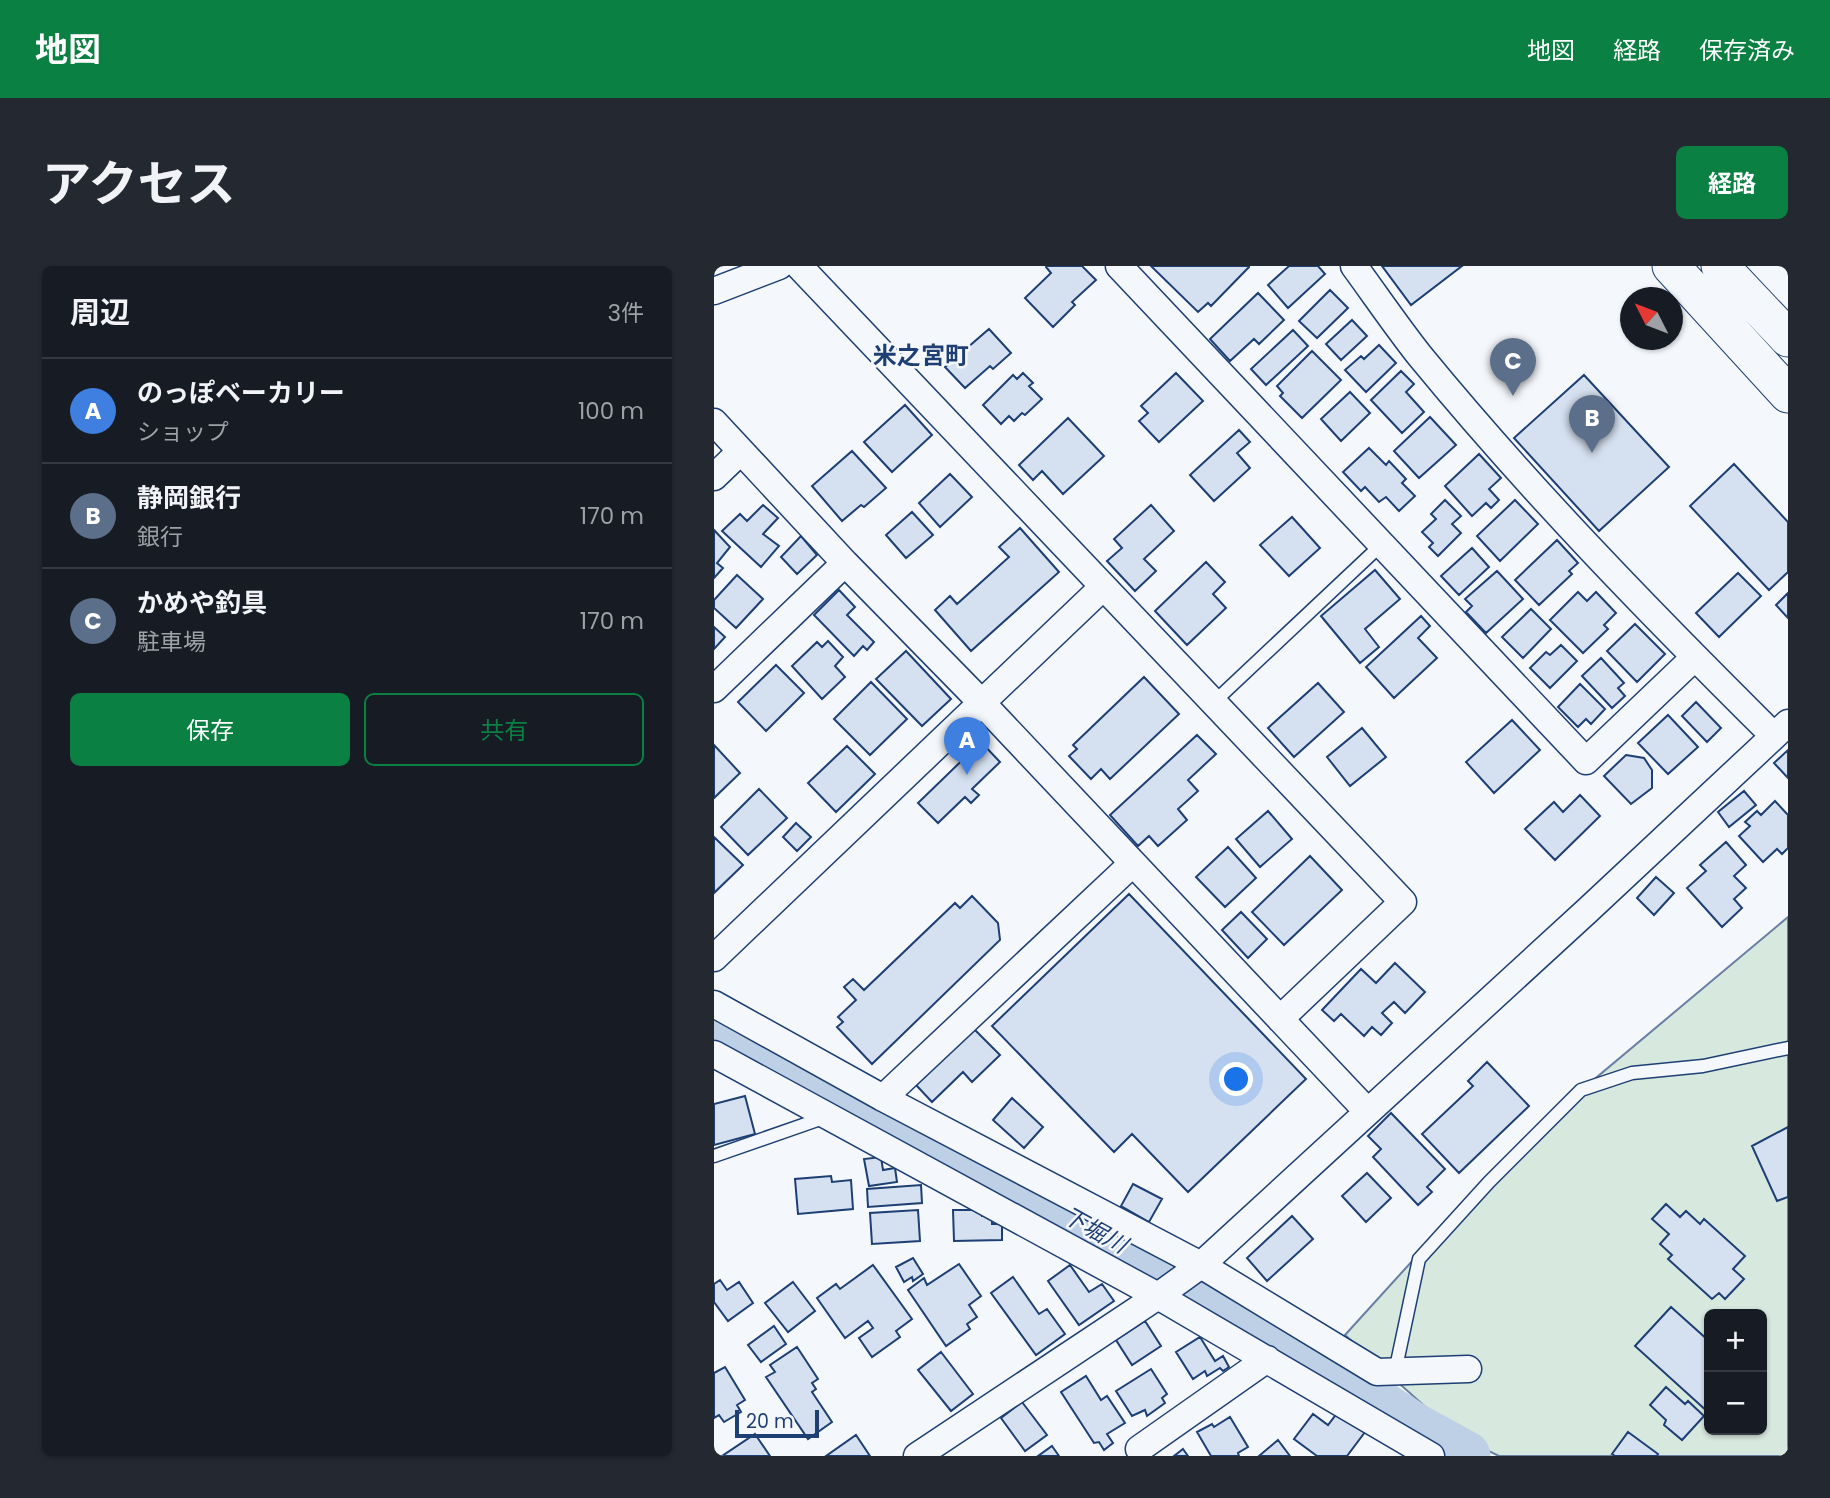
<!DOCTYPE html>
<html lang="ja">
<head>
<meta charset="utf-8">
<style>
	body { margin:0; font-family:Poppins,"Noto Sans JP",sans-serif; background:#242831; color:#f1f3f6 }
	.controls { position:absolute; right:21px; bottom:21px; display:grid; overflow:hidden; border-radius:10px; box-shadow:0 2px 5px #0004 }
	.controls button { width:63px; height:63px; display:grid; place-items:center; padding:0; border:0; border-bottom:2px solid #363941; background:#171b24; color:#f1f3f6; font:35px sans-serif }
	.compass { position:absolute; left:906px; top:21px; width:63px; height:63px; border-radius:50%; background:#171b24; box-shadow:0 2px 5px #0004; rotate:312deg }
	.scale { position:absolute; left:21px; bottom:18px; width:84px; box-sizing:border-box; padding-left:7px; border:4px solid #1d3f73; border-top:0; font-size:19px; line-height:24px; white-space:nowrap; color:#1d3f73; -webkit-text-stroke:5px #f4f7fb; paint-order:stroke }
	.you { position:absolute; left:523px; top:814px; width:24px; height:24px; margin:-18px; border:5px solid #fff; border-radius:50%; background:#1a73e8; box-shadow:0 0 0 10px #1a73e833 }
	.badge { display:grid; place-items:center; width:46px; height:46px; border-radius:50%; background:#0b8043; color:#fff; font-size:23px; font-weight:700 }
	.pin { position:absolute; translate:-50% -58px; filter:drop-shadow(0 2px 4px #0008) }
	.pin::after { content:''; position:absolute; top:37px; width:24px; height:21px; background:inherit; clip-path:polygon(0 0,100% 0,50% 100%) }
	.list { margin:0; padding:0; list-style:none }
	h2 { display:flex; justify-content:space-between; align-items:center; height:91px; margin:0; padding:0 28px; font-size:30px }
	h2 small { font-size:23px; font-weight:400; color:#9ea1a6 }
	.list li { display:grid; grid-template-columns:46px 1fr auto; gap:21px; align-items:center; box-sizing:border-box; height:105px; padding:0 28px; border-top:2px solid #363941 }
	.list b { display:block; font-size:26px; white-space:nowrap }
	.list p { margin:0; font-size:23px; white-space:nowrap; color:#9ea1a6 }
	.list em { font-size:23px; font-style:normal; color:#9ea1a6 }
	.actions { display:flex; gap:14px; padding:21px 28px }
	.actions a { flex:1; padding:16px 0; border:2px solid #0b8043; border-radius:10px; text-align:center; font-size:24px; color:#0b8043 }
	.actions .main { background:#0b8043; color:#fff }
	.map { position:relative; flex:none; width:1074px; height:1190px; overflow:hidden; border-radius:10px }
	header { display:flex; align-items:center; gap:42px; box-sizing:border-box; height:98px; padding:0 35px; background:#0b8043; color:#fff }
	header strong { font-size:33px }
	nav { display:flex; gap:38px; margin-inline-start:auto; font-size:24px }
	.intro { display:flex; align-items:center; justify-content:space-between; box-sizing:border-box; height:168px; padding:0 42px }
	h1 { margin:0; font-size:49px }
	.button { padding:18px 32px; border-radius:10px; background:#0b8043; color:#fff; font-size:24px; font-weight:700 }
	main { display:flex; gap:42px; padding:0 42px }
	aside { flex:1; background:#171b24; border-radius:10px; box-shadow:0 2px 5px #0004 }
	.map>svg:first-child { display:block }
</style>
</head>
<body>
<header>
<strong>地図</strong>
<nav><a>地図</a><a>経路</a><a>保存済み</a></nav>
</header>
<div class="intro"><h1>アクセス</h1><a class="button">経路</a></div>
<main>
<aside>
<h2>周辺<small>3件</small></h2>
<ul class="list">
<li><span class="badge" style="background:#3f7fe0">A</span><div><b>のっぽベーカリー</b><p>ショップ</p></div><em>100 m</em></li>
<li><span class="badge" style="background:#5c6f8a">B</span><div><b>静岡銀行</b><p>銀行</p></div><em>170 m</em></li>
<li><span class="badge" style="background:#5c6f8a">C</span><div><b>かめや釣具</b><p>駐車場</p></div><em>170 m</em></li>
</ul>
<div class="actions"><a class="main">保存</a><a>共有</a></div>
</aside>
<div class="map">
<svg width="1074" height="1190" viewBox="0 0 1074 1190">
	<rect width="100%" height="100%" fill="#f4f7fb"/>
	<!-- green -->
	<path fill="#d7e8df" stroke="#687fa3" stroke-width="2" fill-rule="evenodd" d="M1074,651V1190H785L745,1171L631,1069L809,873ZM995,1048H1048V1164H995Z"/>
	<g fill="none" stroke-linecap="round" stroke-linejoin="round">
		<!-- river -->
		<path stroke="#bed0e5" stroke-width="51" d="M0,757L501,1029L698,1161L751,1190"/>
	</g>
	<!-- building -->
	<path fill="#d5e0f0" stroke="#1d3f73" stroke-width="2" d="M333,0H368L382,14L358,36L361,39L339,61L311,32L337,7L332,1Z
		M437,0H535V1L497,40L494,37L484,46Z
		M575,0H604L611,8L574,42L554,19Z
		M668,0H748L697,39Z
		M616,24L634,42L603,72L585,55Z
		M544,27L570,54L545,78L540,73L516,95L496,73Z
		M638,54L653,70L627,94L612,78Z
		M275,63L297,87L279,103L276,100L251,122L231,101Z
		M579,64L594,80L552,119L537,103Z
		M665,79L682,97L652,126L631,104L647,90L650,93Z
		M598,85L627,114L588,152L566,130L569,127L563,120Z
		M687,105L700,118L692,126L710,146L688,167L657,134Z
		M309,107L319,117L315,120L328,133L311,149L308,147L300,155L295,150L287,158L269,139L299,109L303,113Z
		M462,107L489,135L445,176L425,155L434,147L427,140Z
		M870,109L955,201L885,265L800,172Z
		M636,126L656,147L627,175L607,153Z
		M191,139L218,169L178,206L150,176Z
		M716,151L742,179L705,212L680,185Z
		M354,152L390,190L349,228L328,205L319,214L305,199Z
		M525,164L536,176L523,187L536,202L500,235L476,209Z
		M655,182L672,199L675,195L692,213L688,217L701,230L685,245L672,231L665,236L651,221L647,225L629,206Z
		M138,185L172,222L150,241L147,239L128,255L98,220Z
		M765,188L787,212L775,223L785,234L777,242L772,237L758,250L731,220Z
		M1020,198L1074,256V306L1055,324L976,240Z
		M236,208L258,231L226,261L205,237Z
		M731,234L747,250L738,258L747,267L724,290L715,281L719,277L708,266L722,253L717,248Z
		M801,234L824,258L786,295L763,270Z
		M49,239L64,252L49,268L65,280L47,301L8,265L26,248L33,255Z
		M437,239L460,265L430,293L442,305L421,325L393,295L408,282L400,273Z
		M198,246L219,269L192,292L172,269Z
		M578,251L606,282L575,310L546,279Z
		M306,262L345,306L257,385L221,344L236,330L243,338L295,291L285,281Z
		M0,264L16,281L3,297L9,302L0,312Z
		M87,270L103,289L83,308L67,291Z
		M843,274L864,297L855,305L858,308L825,339L801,314Z
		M758,282L775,301L745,329L727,310Z
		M492,296L511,316L499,328L512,342L473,379L441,345Z
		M661,304L686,333L651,363L665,381L646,397L607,350Z
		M783,305L809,333L772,367L752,346L758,340L751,333Z
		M1024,307L1047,330L1005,371L982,347Z
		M23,309L49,333L22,362L0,342V334Z
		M125,324L141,341L133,349L160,376L153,384L149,380L140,390L100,349Z
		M864,326L873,335L882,326L902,347L890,359L894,363L869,387L836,354Z
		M1074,327V352L1062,339Z
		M817,343L837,363L809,392L788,371Z
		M707,350L716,360L704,372L723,392L680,432L652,401Z
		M921,358L951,388L923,416L893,385Z
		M0,361L11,371L0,383Z
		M114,375L129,391L121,400L131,411L108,433L78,400L103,376L108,381Z
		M847,379L863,395L836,422L816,402L832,386L836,389Z
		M192,385L237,433L208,460L162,413Z
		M887,392L910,417L904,422L911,430L898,442L868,410Z
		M62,399L90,427L52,465L24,436Z
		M430,411L465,448L396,513L387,503L377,513L355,490L363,483L359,479Z
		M157,416L193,453L156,489L120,453Z
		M604,417L630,446L580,491L554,462Z
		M866,418L891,443L877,458L872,453L864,461L844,441Z
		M982,436L1007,462L993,476L968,450Z
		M954,449L984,481L954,508L924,477Z
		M798,454L826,484L780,527L752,496Z
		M648,462L672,491L636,520L613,491Z
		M483,469L502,488L474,514L484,525L464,543L473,554L444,580L435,570L424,580L396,549Z
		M267,476L286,496L258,523L265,529L257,537L251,531L224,557L204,537Z
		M0,479L26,507L0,532Z
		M133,480L161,508L122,546L94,517Z
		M1074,484V512L1060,497Z
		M912,489L930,492L938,504V522L917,538L890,510Z
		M45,523L73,552L34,589L7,561Z
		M1030,525L1042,539L1015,561L1004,546Z
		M866,529L886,550L841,594L811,563L840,536L849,546Z
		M1061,535L1074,549V582L1068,588L1063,583L1049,596L1025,570L1036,560L1031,556L1043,545L1047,549Z
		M554,545L578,573L546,601L522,573Z
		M82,557L97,571L83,585L69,571Z
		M0,571L29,599L0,627Z
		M1012,576L1032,599L1020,610L1032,622L1020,633L1028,642L1008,661L973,622L992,605L986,599Z
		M514,581L542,612L511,641L482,611Z
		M596,590L628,624L570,679L538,646Z
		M942,611L960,627L940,649L923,632Z
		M415,628L592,813L474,926L418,868L400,886L278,760Z
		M258,630L284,657L286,674L158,798L123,761L129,756L124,751L142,734L130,721L139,713L150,724L241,637L246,642Z
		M527,646L553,673L534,692L508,664Z
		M681,697L711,726L691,747L680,736L668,747L678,757L667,769L658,761L650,770L627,748L620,755L608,744L647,703L662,717Z
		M260,763L286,789L258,816L249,806L218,836L202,819Z
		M773,796L815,840L745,907L708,868L759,820L754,815Z
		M31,830L41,868L0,879V838Z
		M298,832L329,861L310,882L279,854Z
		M677,847L731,903L713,921L718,926L704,939L659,891L667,883L654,870Z
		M1074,861V931L1063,935L1038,880Z
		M167,891L169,904L181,902L183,916L155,920L150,893Z
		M653,907L677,932L652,956L628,930Z
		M117,910L118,916L137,914L139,943L84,948L81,913Z
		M419,918L448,933L435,956L407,940Z
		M207,919L208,937L154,941L153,923Z
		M952,938L966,951L972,945L986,958L990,953L1031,990L1019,1003L1030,1013L1011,1033L1005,1027L998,1033L954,993L958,989L946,978L955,968L938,953Z
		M204,944L206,975L158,978L156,947Z
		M239,944H267L268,950H278V958H288V974L240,975Z
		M578,950L599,973L553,1015L533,992Z
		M199,992L209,1008L199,1015L198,1011L190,1016L182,1001Z
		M245,998L267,1030L255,1039L263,1051L253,1058L256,1063L232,1080L194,1024L210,1012L213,1019Z
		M159,999L198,1053L182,1065L186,1071L158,1091L145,1072L159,1062L154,1055L131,1072L103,1032L122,1018L126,1023Z
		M356,999L375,1026L388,1018L400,1035L365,1059L334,1015Z
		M299,1011L325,1048L333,1043L351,1068L322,1089L277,1027Z
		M6,1014L13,1024L25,1016L39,1037L14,1055L0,1036V1018Z
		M79,1016L101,1045L74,1066L51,1037Z
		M957,1041L995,1075V1147L921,1080Z
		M431,1055L447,1080L418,1099L402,1074Z
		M60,1060L72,1078L47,1096L34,1079Z
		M486,1071L501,1095L509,1090L515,1101L509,1105L506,1102L493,1110L491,1105L479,1113L462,1086Z
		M83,1081L104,1113L98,1117L102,1123L98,1126L118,1156L94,1173L52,1111L61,1106L56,1099Z
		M227,1086L259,1128L237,1145L204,1104Z
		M11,1101L31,1134L23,1139L27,1146L10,1156L5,1149L0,1152V1107Z
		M437,1103L453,1128L448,1132L451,1137L433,1150L431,1144L418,1150L402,1125Z
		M372,1110L387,1134L393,1130L411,1157L393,1168L399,1177L390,1184L385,1176L380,1177L347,1126Z
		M952,1121L971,1138L974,1135L990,1150L968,1174L950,1159L952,1154L936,1139Z
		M308,1136L333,1169L311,1185L287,1152Z
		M627,1142L654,1162L633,1190H603L580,1173L599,1148L614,1159Z
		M516,1151L534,1181L524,1187L525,1190H497L483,1166L498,1158L500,1161Z
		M914,1166L944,1188L943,1190H901L898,1188Z
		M41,1168L56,1190H8Z
		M142,1169L156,1190H112Z
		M564,1174L576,1190H545Z
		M338,1180L345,1190H324Z
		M469,1183L474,1190H460Z"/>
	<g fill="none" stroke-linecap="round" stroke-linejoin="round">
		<defs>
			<path id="lane" d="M499,437L667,279
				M0,890L112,851
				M681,1106L705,993L775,916L867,824L918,807L989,800L1074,782"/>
			<path id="street" d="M85,0L689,636L566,753
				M405,0L872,495L981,391
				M640,0C662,30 683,61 706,90C816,224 937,348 1060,470
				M0,25L65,0
				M0,156L131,297L268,437L653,845
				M0,211L26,186
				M0,423L131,297
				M0,692L389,321
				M0,738L169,832L487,999L663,1106L754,1103
				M0,788L444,1030L717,1190
				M169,832L418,598
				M425,1183L553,1093
				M203,1190L444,1030L487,999L874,644L1074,457"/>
			<path id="secondary" d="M957,0L1074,128
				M1006,0L1074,72"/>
		</defs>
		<!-- lane casing -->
		<use href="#lane" stroke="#1d3f73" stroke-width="15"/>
		<!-- street casing -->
		<use href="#street" stroke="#1d3f73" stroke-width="29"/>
		<!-- secondary casing -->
		<use href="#secondary" stroke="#1d3f73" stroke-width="39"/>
		<!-- lane -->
		<use href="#lane" stroke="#f4f7fb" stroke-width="12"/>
		<!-- street -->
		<use href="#street" stroke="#f4f7fb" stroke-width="26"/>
		<!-- secondary -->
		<use href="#secondary" stroke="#f4f7fb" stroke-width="37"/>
	</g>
	<g text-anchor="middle" stroke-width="5" stroke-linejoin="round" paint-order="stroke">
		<!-- water labels -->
		<g font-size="23" font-style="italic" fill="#1d3f73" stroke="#f4f7fb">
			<text transform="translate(381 964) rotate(29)" y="8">下堀川</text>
		</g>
		<!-- quarter labels -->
		<g font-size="24" font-weight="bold" fill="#1d3f73" stroke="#f4f7fb">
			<text x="207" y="98">米之宮町</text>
		</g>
	</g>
</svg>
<div class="controls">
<button>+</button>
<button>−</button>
</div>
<svg class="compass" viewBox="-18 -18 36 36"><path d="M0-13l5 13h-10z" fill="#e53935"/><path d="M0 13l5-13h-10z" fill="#9ea1a6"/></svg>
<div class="scale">20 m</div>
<div class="you"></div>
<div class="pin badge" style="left:253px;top:509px;background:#3f7fe0">A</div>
<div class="pin badge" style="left:878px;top:187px;background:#5c6f8a">B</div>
<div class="pin badge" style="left:799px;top:130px;background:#5c6f8a">C</div>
</div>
</main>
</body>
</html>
